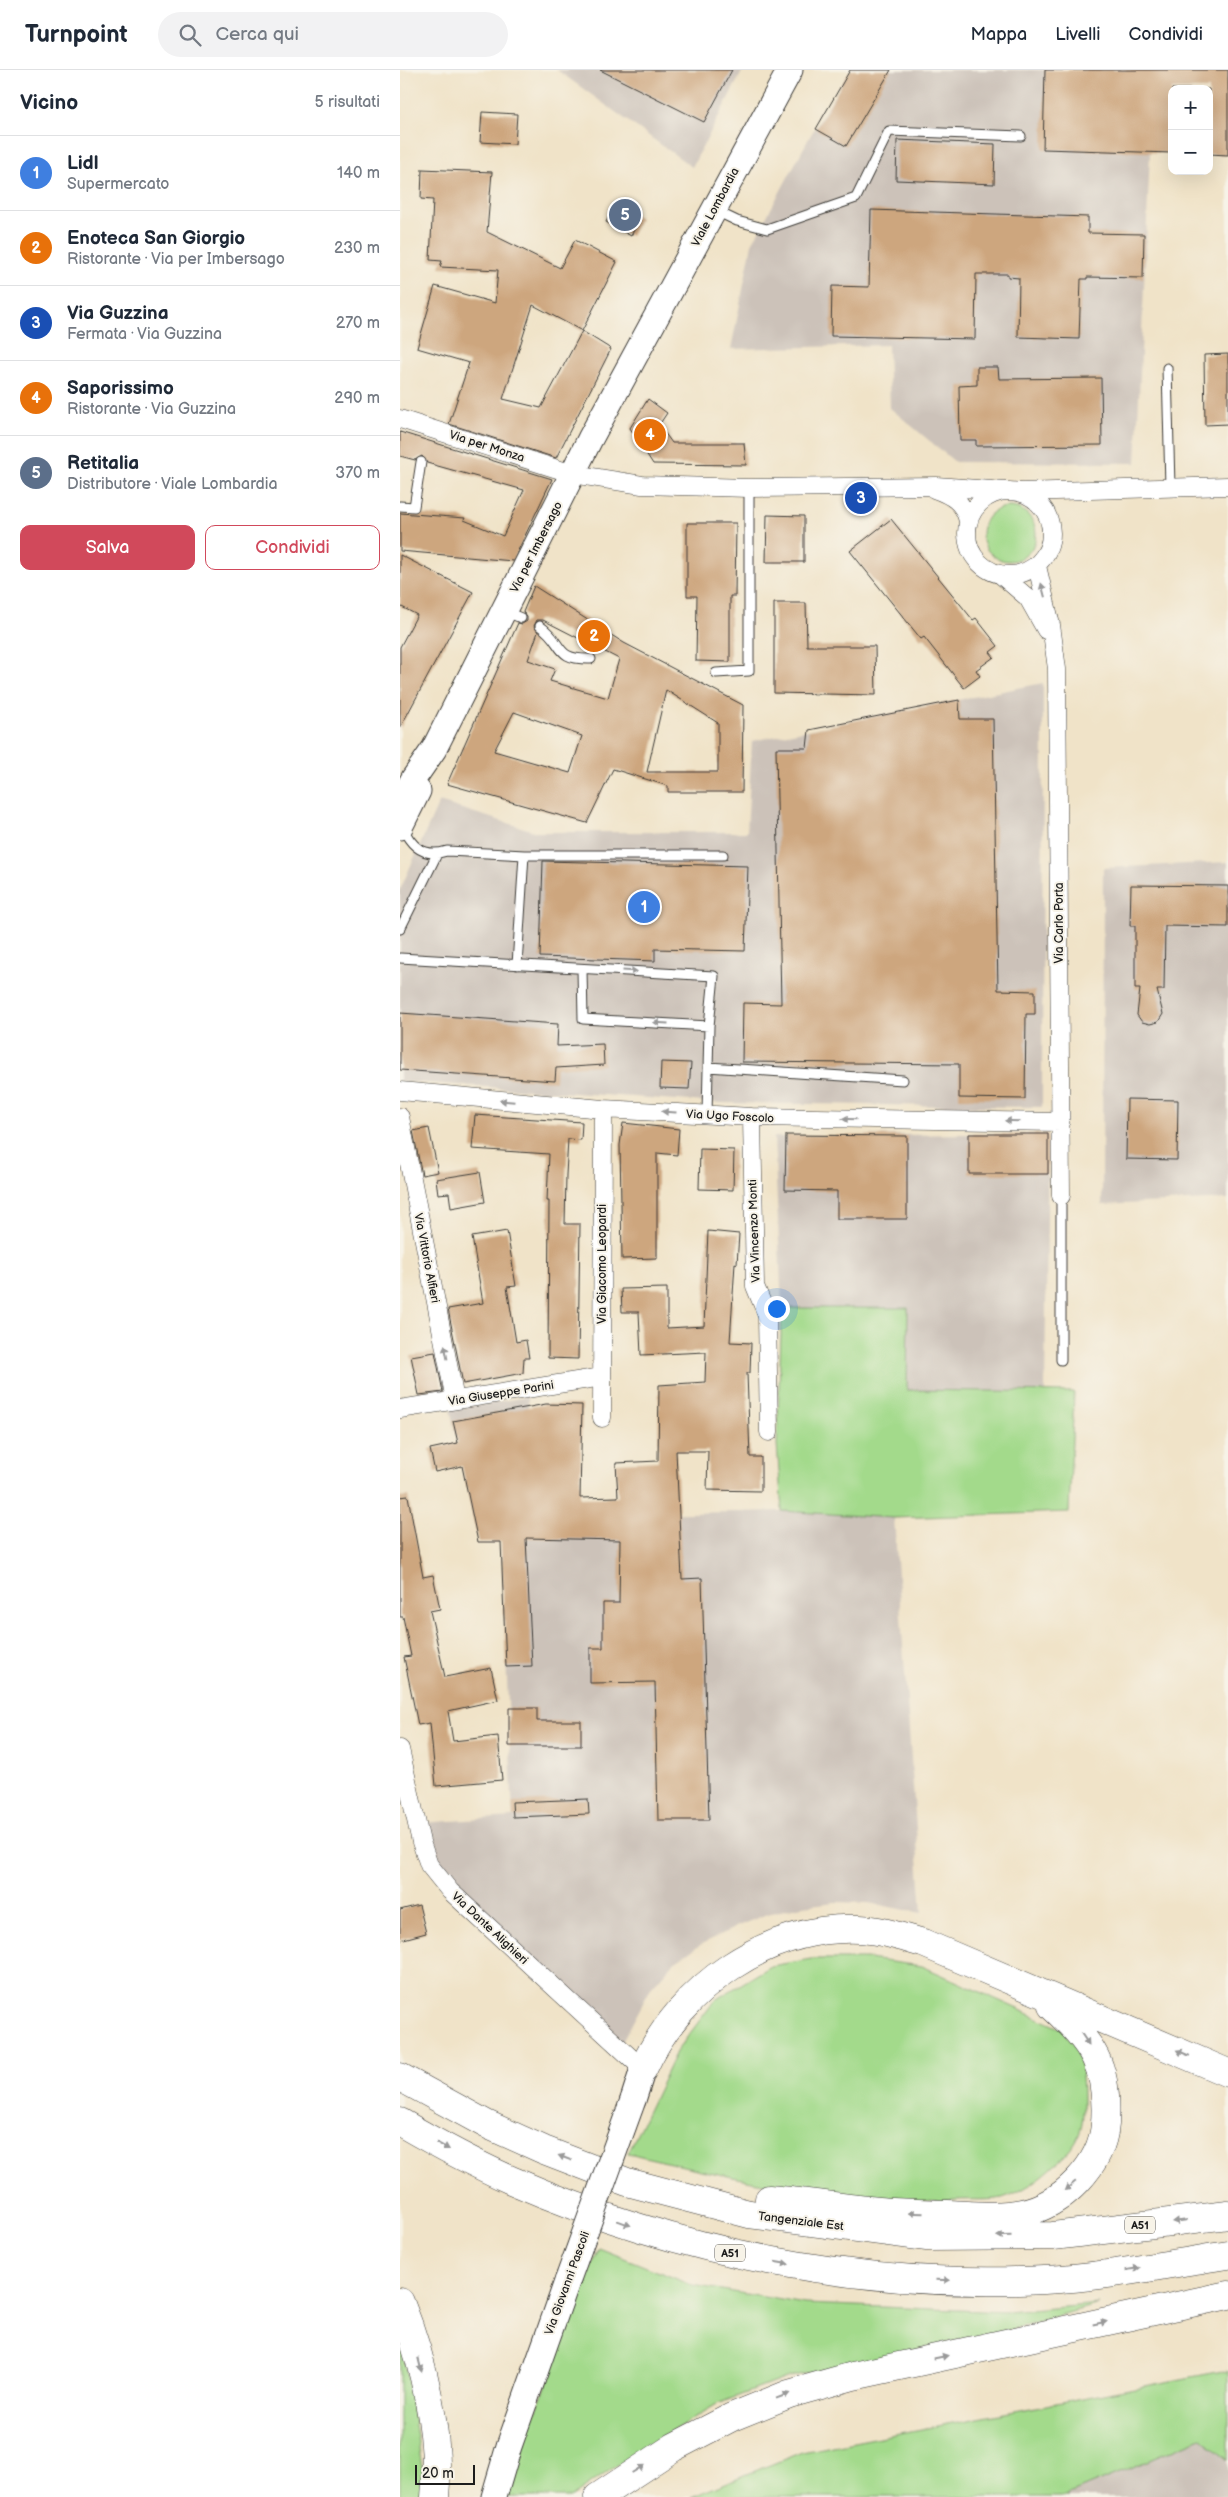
<!DOCTYPE html>
<html lang="it">
<head>
<meta charset="utf-8">
<style>
	body { margin:0; font-family:"Balsamiq Sans",sans-serif; background:#f2f2f3; color:#1f2937 }
	.controls { position:absolute; right:15px; top:15px; display:grid; overflow:hidden; border-radius:10px; box-shadow:0 5px 20px #0002 }
	.controls button { width:45px; height:45px; display:grid; place-items:center; padding:0; border:0; border-bottom:1px solid #e0e1e3; background:#fff; color:#1f2937; font:25px sans-serif }
	.scale { position:absolute; left:15px; bottom:12px; width:60px; box-sizing:border-box; padding-left:5px; border:2px solid #1c1c1c; border-top:0; font-size:14px; line-height:18px; white-space:nowrap; color:#1c1c1c; -webkit-text-stroke:4px #f7f3e8; paint-order:stroke }
	.you { position:absolute; left:376px; top:1238px; width:18px; height:18px; margin:-12px; border:4px solid #fff; border-radius:50%; background:#1a73e8; box-shadow:0 0 0 8px #1a73e833 }
	.badge { display:grid; place-items:center; width:32px; height:32px; border-radius:50%; background:#d1495b; color:#fff; font-size:16px; font-weight:700 }
	.pin { position:absolute; translate:-50% -50%; border:2px solid #fff; box-shadow:0 1px 5px #0006 }
	.list { margin:0; padding:0; list-style:none }
	h2 { display:flex; justify-content:space-between; align-items:center; height:65px; margin:0; padding:0 20px; font-size:21px }
	h2 small { font-size:16px; font-weight:400; color:#747a83 }
	.list li { display:grid; grid-template-columns:32px 1fr auto; gap:15px; align-items:center; box-sizing:border-box; height:75px; padding:0 20px; border-top:1px solid #e0e1e3 }
	.list b { display:block; font-size:19px; white-space:nowrap }
	.list p { margin:0; font-size:16px; white-space:nowrap; color:#747a83 }
	.list em { font-size:16px; font-style:normal; color:#747a83 }
	.actions { display:flex; gap:10px; padding:15px 20px }
	.actions a { flex:1; padding:11px 0; border:1px solid #d1495b; border-radius:10px; text-align:center; font-size:18px; color:#d1495b }
	.actions .main { background:#d1495b; color:#fff }
	.icon { flex:none; width:28px; height:28px; fill:none; stroke:currentColor; stroke-width:2; stroke-linecap:round; stroke-linejoin:round }
	.map { position:relative; flex:none; width:828px; height:2427px; overflow:hidden }
	header { display:flex; align-items:center; gap:30px; box-sizing:border-box; height:70px; padding:0 25px; background:#fff; border-bottom:1px solid #e0e1e3 }
	header strong { font-size:24px }
	nav { display:flex; gap:28px; margin-inline-start:auto; font-size:18px }
	.search { width:350px; height:45px; background:#f2f2f3; display:flex; align-items:center; gap:12px; box-sizing:border-box; padding:0 18px; border-radius:28px; color:#747a83; font-size:19px }
	main { display:flex }
	aside { flex:1; background:#fff }
	.map>svg:first-child { display:block }
</style>
</head>
<body>
<header>
<strong>Turnpoint</strong>
<div class="search"><svg class="icon" aria-label="search" viewBox="0 0 24 24"><circle cx="10" cy="10" r="6"/><path d="M15 15l6 6"/></svg>Cerca qui</div>
<nav><a>Mappa</a><a>Livelli</a><a>Condividi</a></nav>
</header>
<main>
<aside>
<h2>Vicino<small>5 risultati</small></h2>
<ul class="list">
<li><span class="badge" style="background:#3f7fe0">1</span><div><b>Lidl</b><p>Supermercato</p></div><em>140 m</em></li>
<li><span class="badge" style="background:#e8710a">2</span><div><b>Enoteca San Giorgio</b><p>Ristorante · Via per Imbersago</p></div><em>230 m</em></li>
<li><span class="badge" style="background:#1a4fb4">3</span><div><b>Via Guzzina</b><p>Fermata · Via Guzzina</p></div><em>270 m</em></li>
<li><span class="badge" style="background:#e8710a">4</span><div><b>Saporissimo</b><p>Ristorante · Via Guzzina</p></div><em>290 m</em></li>
<li><span class="badge" style="background:#5c6f8a">5</span><div><b>Retitalia</b><p>Distributore · Viale Lombardia</p></div><em>370 m</em></li>
</ul>
<div class="actions"><a class="main">Salva</a><a>Condividi</a></div>
</aside>
<div class="map">
<svg width="828" height="2427" viewBox="0 0 828 2427">
	<rect width="100%" height="100%" fill="#f7f3e8"/>
	<filter id="ink" filterUnits="userSpaceOnUse"><feTurbulence type="fractalNoise" baseFrequency=".02" numOctaves="2"/><feDisplacementMap in="SourceGraphic" scale="10" xChannelSelector="R" yChannelSelector="G"/><feConvolveMatrix kernelMatrix="1 2 1 2 8 2 1 2 1" color-interpolation-filters="sRGB"/></filter>
	<filter id="wash" filterUnits="userSpaceOnUse"><feTurbulence type="fractalNoise" baseFrequency=".0096" numOctaves="4" result="noise"/><feDisplacementMap in="SourceGraphic" scale="20" xChannelSelector="R" yChannelSelector="G"/><feGaussianBlur stdDeviation="1.12" result="paint"/><feColorMatrix in="noise" values="0 0 0 0 0 0 0 0 0 0 0 0 0 0 0 0 0 1.4 0 .05"/><feComposite in="paint" operator="in"/></filter>
	<g filter="url(#wash)">
		<rect width="100%" height="100%" fill="#f0e3c8"/>
		<!-- industrial -->
		<path fill="#ccc2b9" d="M157,0H343L292,97Z
			M450,0H828V85L809,84V19H772L750,83L736,393L555,392L490,338L488,275L331,279L352,174L409,68Z
			M643,613L642,1037L321,1033L0,1011V820L39,732L137,762H347L352,671Z
			M828,792V1129L702,1135L703,798Z
			M569,1064H648L645,1321L507,1320L508,1238H382L374,1067Z
			M128,1327L131,1428L198,1445L382,1441L494,1448L522,1843L468,1833L435,1832L402,1836L367,1844L338,1856L302,1874L274,1892L251,1918L221,1974L32,1794L20,1753L113,1747L101,1472H78L50,1339Z
			M801,2368L828,2390V2427H669L667,2425Z"/>
		<!-- green -->
		<path fill="#a3da8b" stroke="#607b54" d="M582 464a27 27 0 1 1 54 0a27 27 0 1 1-54 0Z
			M382,1238H508L507,1320L674,1322L669,1442L494,1448L382,1441L377,1374Z
			M411,1889H468L522,1896L658,1957C684,1975 683,2011 683,2040C683,2066 674,2077 656,2094C640,2109 623,2122 602,2128C588,2131 571,2129 556,2130C446,2136 334,2108 228,2083L276,1982L315,1930L371,1896Z
			M199,2178L292,2215L405,2234L608,2242L699,2234L609,2260L389,2307L317,2334L229,2387L172,2427H105L108,2415Z
			M0,2264L23,2403L21,2427H0Z
			M828,2300V2390L801,2368L667,2425L669,2427H291L402,2382Z"/>
		<g id="blocks">
			<!-- building -->
			<path fill="#cda67e" fill-rule="evenodd" d="M200,0H332L304,52Z
				M450,0H491L446,76L416,59Z
				M645,0H828V85L809,84V19H772V83L643,79Z
				M82,42L117,44L115,74L80,72Z
				M497,70L595,74L594,114L496,110Z
				M22,99L92,102L87,162L160,198L175,170L217,192L182,261L211,279L156,388L49,354L69,293L17,278L35,216L95,233L98,200L40,197L42,191L30,190L33,130L21,129ZM133,235L182,261L141,338L103,329Z
				M215,135L240,148L231,166L206,152Z
				M471,140L688,147V163L744,164L743,208L687,207V209H681L679,269L618,267L619,208L608,207V204H576L575,269L431,266L432,216L469,217Z
				M828,284V354L805,355L804,285Z
				M577,297H598L599,309L701,308L702,375L576,376V370H560L559,316L577,315Z
				M248,329L267,343L259,355L272,373H344L346,395L253,394L230,358Z
				M0,362L152,409L113,491L0,481V443L65,448L64,450L103,466L124,420L27,393L22,386L15,390L0,386Z
				M367,445L404,446V492H366Z
				M491,449L573,550L576,548L598,576L590,582L594,587L576,600L580,606L564,618L524,567L521,569L450,481Z
				M287,453H336L335,526H330V592L296,591L297,526H287Z
				M0,485L73,522L0,658V577L17,545L0,536Z
				M134,516L224,573L343,635L342,722H268V716L213,699L187,753L47,714L118,553L122,554L127,551V547L123,542ZM137,550H143L219,589L208,628L150,611L155,599L128,590L138,562L134,556ZM266,620L318,653V702H247ZM114,642L182,666L170,703L94,681Z
				M374,533H406L407,576H475L476,625L374,623Z
				M559,630L560,649H593L598,920L635,921V944H626L625,1029L559,1028V994L342,992L343,933L381,934L376,678H407L409,660Z
				M143,791L348,796L345,881L255,879V891L140,887Z
				M731,815L828,816V857L765,856L764,920H757L763,944L758,952L750,954L742,952L737,945L740,919H735V856H730Z
				M0,943L158,954L157,976L203,974L204,995L156,998L155,1011L0,1000Z
				M261,992L291,993L289,1019L260,1018Z
				M727,1029L778,1030L777,1090L726,1089Z
				M75,1045L182,1052L181,1070L168,1069L166,1105L165,1154H180L178,1289L148,1288L149,1131H147L149,1084L72,1079Z
				M223,1053L279,1059L277,1085L257,1083V1188L222,1189L220,1075Z
				M29,1058L38,1102L22,1105L13,1061Z
				M569,1064H648V1104H569Z
				M386,1065L507,1066V1149H437V1121L385,1120Z
				M300,1079L334,1080L333,1120L299,1119Z
				M80,1102L85,1132L51,1138L49,1123L38,1124L36,1109Z
				M107,1161L116,1216L107,1217L116,1272L126,1270L129,1288H124L123,1303L63,1314L48,1239L83,1233L72,1167Z
				M308,1161L339,1164L337,1194L335,1193L330,1272L351,1273L350,1303H347L350,1387H361V1421L307,1420L308,1381H276L282,1509L302,1508L309,1750H258L255,1612L190,1613V1578H203V1533H219L220,1470L126,1468L132,1596L106,1597L101,1472H78L62,1396L35,1402L30,1379L58,1373L53,1351L146,1334L182,1335L180,1428L218,1427L216,1393L258,1391L259,1315L305,1312L306,1282L241,1285L239,1242H222L221,1219L267,1218V1258L304,1256Z
				M35,1282L43,1322L19,1325L11,1286Z
				M8,1426L23,1507L33,1505L40,1539L30,1541L45,1607L91,1598L98,1630L48,1641L53,1671L98,1666L102,1710L36,1716L30,1653L18,1655L4,1587L11,1586L3,1547H0V1427Z
				M109,1638H137V1651H181V1676H109Z
				M188,1729L189,1744L113,1747L112,1732Z
				M19,1835L26,1863L0,1870V1840Z"/>
		</g>
	</g>
	<g filter="url(#ink)">
		<use href="#blocks" fill-opacity="0" stroke="#3c3a36" stroke-width="1"/>
		<g fill="none" stroke-linecap="round" stroke-linejoin="round">
			<defs>
				<path id="lane" d="M316,141L337,151L367,159L456,128L489,61L621,66
					M767,298L770,417
					M0,436L14,437L21,392
					M104,541L121,548
					M140,556C165,573 153,590 191,589
					M316,603L349,601V418
					M2,756C11,777 24,788 47,781L124,785H323
					M0,859L37,784
					M0,888L314,906L309,956L307,1044
					M117,895L124,785
					M182,899L183,949L309,956
					M308,997L503,1010
					M661,1126V1290"/>
				<path id="street" d="M0,349L173,404L242,415L349,418L536,416L605,421
					M534,419C551,425 564,432 568,451
					M567 463a42 42 0 1 1 84 0a42 42 0 1 1-84 0Z
					M621,422L828,416
					M637,496L651,555L657,599L661,1126
					M601,505L628,528L646,560
					M0,1021L203,1039L352,1047L660,1052
					M0,1047L55,1330
					M352,1047L355,1216L367,1245L369,1362
					M0,1339L202,1307
					M202,1348L203,1039
					M0,1679L21,1772L29,1795L50,1821L243,1999"/>
				<path id="secondary" d="M0,734L14,708L34,679L190,369L390,0
					M0,757L18,721
					M233,2030L243,1999
					M94,2427L109,2376L168,2209"/>
				<path id="highway" d="M243,1999C280,1917 367,1855 460,1859C482,1860 502,1867 523,1873L828,2003
					M0,2007L86,2054L144,2080L227,2112L349,2144L527,2167L653,2166L828,2145
					M0,2052C36,2073 73,2093 111,2110C279,2183 461,2219 644,2210C706,2207 767,2194 828,2185
					M369,2129C406,2132 442,2138 479,2141C501,2143 524,2143 547,2144C572,2145 598,2148 622,2143C662,2135 702,2095 705,2054C709,1996 693,1974 652,1936
					M0,2232C23,2289 41,2365 35,2427
					M198,2427L274,2377L332,2347L389,2324L453,2306L828,2225"/>
			</defs>
			<!-- lane casing -->
			<use href="#lane" stroke="#3c3a36" stroke-width="11"/>
			<!-- street casing -->
			<use href="#street" stroke="#3c3a36" stroke-width="19"/>
			<!-- secondary casing -->
			<use href="#secondary" stroke="#3c3a36" stroke-width="27"/>
			<!-- highway casing -->
			<use href="#highway" stroke="#3c3a36" stroke-width="29"/>
			<!-- lane -->
			<use href="#lane" stroke="#fff" stroke-width="9"/>
			<!-- street -->
			<use href="#street" stroke="#fff" stroke-width="18"/>
			<!-- secondary -->
			<use href="#secondary" stroke="#fff" stroke-width="25"/>
			<!-- highway -->
			<use href="#highway" stroke="#fff" stroke-width="28"/>
			<defs>
				<path id="secondary-bridge" d="M168,2209L233,2030"/>
			</defs>
			<!-- secondary-bridge casing -->
			<use href="#secondary-bridge" stroke="#3c3a36" stroke-width="27" stroke-linecap="butt"/>
			<!-- secondary-bridge -->
			<use href="#secondary-bridge" stroke="#fff" stroke-width="25"/>
		</g>
		<!-- one-way arrows -->
		<defs><path id="oneway-solid" d="M-6-.8H1V-3.2L6.5 0L1 3.2V.8H-6Z" transform="scale(1.25)"/></defs>
		<g fill="#999">
			<use href="#oneway-solid" transform="translate(643 520) rotate(-105)"/>
			<use href="#oneway-solid" transform="translate(230 901) rotate(3)"/>
			<use href="#oneway-solid" transform="translate(261 953) rotate(-177)"/>
			<use href="#oneway-solid" transform="translate(107 1031) rotate(-175)"/>
			<use href="#oneway-solid" transform="translate(269 1042) rotate(-177)"/>
			<use href="#oneway-solid" transform="translate(449 1049) rotate(-179)"/>
			<use href="#oneway-solid" transform="translate(612 1051) rotate(-179)"/>
			<use href="#oneway-solid" transform="translate(46 1282) rotate(-101)"/>
			<use href="#oneway-solid" transform="translate(685 1969) rotate(56)"/>
			<use href="#oneway-solid" transform="translate(783 1983) rotate(-157)"/>
			<use href="#oneway-solid" transform="translate(43 2076) rotate(29)"/>
			<use href="#oneway-solid" transform="translate(165 2088) rotate(-159)"/>
			<use href="#oneway-solid" transform="translate(670 2116) rotate(141)"/>
			<use href="#oneway-solid" transform="translate(516 2143) rotate(-178)"/>
			<use href="#oneway-solid" transform="translate(780 2151) rotate(173)"/>
			<use href="#oneway-solid" transform="translate(224 2153) rotate(20)"/>
			<use href="#oneway-solid" transform="translate(604 2166) rotate(179)"/>
			<use href="#oneway-solid" transform="translate(382 2193) rotate(10)"/>
			<use href="#oneway-solid" transform="translate(733 2199) rotate(-9)"/>
			<use href="#oneway-solid" transform="translate(543 2210) rotate(1)"/>
			<use href="#oneway-solid" transform="translate(700 2253) rotate(-12)"/>
			<use href="#oneway-solid" transform="translate(541 2287) rotate(-12)"/>
			<use href="#oneway-solid" transform="translate(20 2295) rotate(76)"/>
			<use href="#oneway-solid" transform="translate(383 2326) rotate(-21)"/>
			<use href="#oneway-solid" transform="translate(238 2399) rotate(-32)"/>
		</g>
	</g>
	<g text-anchor="middle" stroke-width="4" stroke-linejoin="round" paint-order="stroke">
		<!-- shield labels -->
		<g fill="#f7f3e8" stroke="#5e5c59" stroke-width="1">
			<rect x="725" y="2146.5" width="30" height="17" rx="4"/>
			<rect x="315" y="2174.5" width="30" height="17" rx="4"/>
		</g>
		<g font-size="11" font-weight="bold" fill="#1c1c1c">
			<text x="740" y="2159">A51</text>
			<text x="330" y="2187">A51</text>
		</g>
		<!-- street labels -->
		<g font-size="12" fill="#1c1c1c" stroke="#f7f3e8">
			<text transform="translate(315 137) rotate(-62)" y="4">Viale Lombardia</text>
			<text transform="translate(87 376) rotate(18)" y="4">Via per Monza</text>
			<text transform="translate(136 477) rotate(-63)" y="4">Via per Imbersago</text>
			<text transform="translate(659 853) rotate(-90)" y="4">Via Carlo Porta</text>
			<text transform="translate(330 1046) rotate(3)" y="4">Via Ugo Foscolo</text>
			<text transform="translate(354 1161) rotate(-92)" y="4">Via Vincenzo Monti</text>
			<text transform="translate(27 1188) rotate(79)" y="4">Via Vittorio Alfieri</text>
			<text transform="translate(202 1194) rotate(-90)" y="4">Via Giacomo Leopardi</text>
			<text transform="translate(101 1323) rotate(-9)" y="4">Via Giuseppe Parini</text>
			<text transform="translate(90 1858) rotate(43)" y="4">Via Dante Alighieri</text>
			<text transform="translate(401 2151) rotate(7)" y="4">Tangenziale Est</text>
			<text transform="translate(167 2213) rotate(-70)" y="4">Via Giovanni Pascoli</text>
		</g>
	</g>
</svg>
<div class="controls">
<button>+</button>
<button>−</button>
</div>
<div class="scale">20 m</div>
<div class="you"></div>
<div class="pin badge" style="left:244px;top:837px;background:#3f7fe0">1</div>
<div class="pin badge" style="left:194px;top:566px;background:#e8710a">2</div>
<div class="pin badge" style="left:461px;top:428px;background:#1a4fb4">3</div>
<div class="pin badge" style="left:250px;top:365px;background:#e8710a">4</div>
<div class="pin badge" style="left:225px;top:145px;background:#5c6f8a">5</div>
</div>
</main>
</body>
</html>
